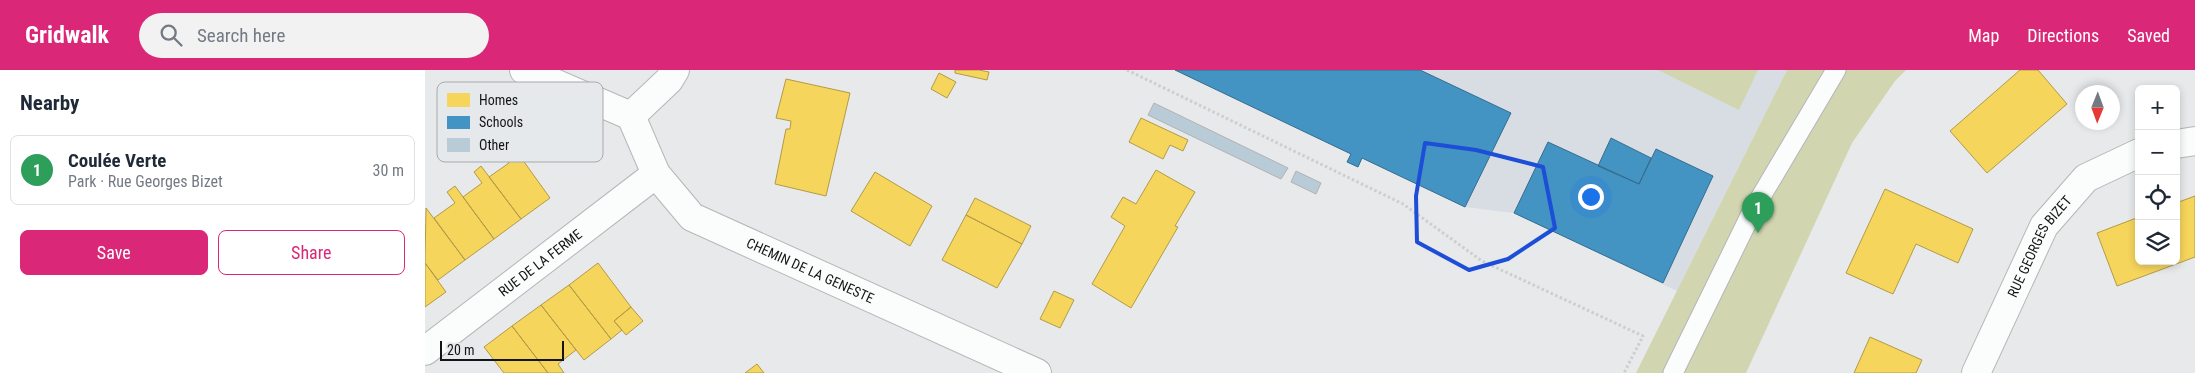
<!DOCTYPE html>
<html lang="en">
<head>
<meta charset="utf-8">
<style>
	body { margin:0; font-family:"Roboto Condensed",sans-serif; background:#f2f2f3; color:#1f2937 }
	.controls { position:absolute; right:15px; top:15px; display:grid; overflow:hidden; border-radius:8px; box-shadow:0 2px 8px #0003 }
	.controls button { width:45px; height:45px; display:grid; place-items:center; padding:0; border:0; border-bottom:1px solid #e0e1e3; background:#fff; color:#1f2937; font:25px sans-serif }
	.compass { position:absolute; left:1650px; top:15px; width:45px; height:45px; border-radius:50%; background:#fff; box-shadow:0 2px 8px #0003; rotate:181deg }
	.scale { position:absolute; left:15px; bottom:12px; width:124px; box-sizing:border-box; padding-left:5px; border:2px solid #141516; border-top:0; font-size:14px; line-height:18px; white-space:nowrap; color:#141516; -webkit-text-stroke:4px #e6e9eb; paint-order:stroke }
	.you { position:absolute; left:1165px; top:126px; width:18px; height:18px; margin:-12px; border:4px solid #fff; border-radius:50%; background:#1a73e8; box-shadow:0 0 0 8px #1a73e833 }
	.badge { display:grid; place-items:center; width:32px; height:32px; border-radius:50%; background:#db2777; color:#fff; font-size:16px; font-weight:700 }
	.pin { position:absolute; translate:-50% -41px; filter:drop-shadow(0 1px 2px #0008) }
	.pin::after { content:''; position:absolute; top:26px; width:18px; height:15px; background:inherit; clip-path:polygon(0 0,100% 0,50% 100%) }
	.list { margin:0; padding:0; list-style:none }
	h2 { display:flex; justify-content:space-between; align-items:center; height:65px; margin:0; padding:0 20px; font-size:21px }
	h2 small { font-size:16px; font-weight:400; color:#747a83 }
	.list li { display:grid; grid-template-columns:32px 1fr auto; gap:15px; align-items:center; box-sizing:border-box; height:70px; margin:0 10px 10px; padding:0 10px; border:1px solid #e0e1e3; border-radius:8px }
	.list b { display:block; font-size:19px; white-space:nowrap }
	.list p { margin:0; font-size:16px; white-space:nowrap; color:#747a83 }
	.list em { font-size:16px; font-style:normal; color:#747a83 }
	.actions { display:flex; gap:10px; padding:15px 20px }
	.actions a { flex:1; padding:11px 0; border:1px solid #db2777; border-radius:8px; text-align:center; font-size:18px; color:#db2777 }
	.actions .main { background:#db2777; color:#fff }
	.icon { flex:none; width:28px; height:28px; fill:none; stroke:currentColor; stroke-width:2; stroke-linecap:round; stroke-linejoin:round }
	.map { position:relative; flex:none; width:1770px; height:303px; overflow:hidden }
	header { display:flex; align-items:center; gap:30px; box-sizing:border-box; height:70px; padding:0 25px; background:#db2777; color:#fff }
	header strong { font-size:24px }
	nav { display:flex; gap:28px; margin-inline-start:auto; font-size:18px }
	.search { width:350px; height:45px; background:#f2f2f3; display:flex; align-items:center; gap:12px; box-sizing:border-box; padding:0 18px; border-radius:28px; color:#747a83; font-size:19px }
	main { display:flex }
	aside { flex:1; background:#fff }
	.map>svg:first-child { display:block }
</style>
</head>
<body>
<header>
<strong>Gridwalk</strong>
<div class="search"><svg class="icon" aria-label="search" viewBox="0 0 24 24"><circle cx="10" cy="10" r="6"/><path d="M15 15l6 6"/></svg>Search here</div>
<nav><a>Map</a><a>Directions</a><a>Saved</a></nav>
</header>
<main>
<aside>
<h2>Nearby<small></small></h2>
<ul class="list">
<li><span class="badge" style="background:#2e9e5b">1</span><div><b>Coulée Verte</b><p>Park · Rue Georges Bizet</p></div><em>30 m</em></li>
</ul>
<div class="actions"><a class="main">Save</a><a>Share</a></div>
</aside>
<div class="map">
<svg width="1770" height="303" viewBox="0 0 1770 303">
	<rect width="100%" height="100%" fill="#e7e9ea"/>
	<!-- built -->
	<path fill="#d7dde2" d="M750,0H1362L1252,221L1089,143L1040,137L938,88L933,97L922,92L925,84Z"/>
	<!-- green -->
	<path fill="#d2d6b0" d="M1233,0H1333L1314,40Z
		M1362,0H1481L1470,11L1427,73L1321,303H1211Z"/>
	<!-- homes -->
	<path fill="#f6d55c" stroke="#b29b47" d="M530,0H554L564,2L562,10L530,3Z
		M1595,0H1613L1642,34L1562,103L1525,61Z
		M514,3L531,12L522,28L506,19Z
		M361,9L425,23L401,126L350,114L361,59H365L366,51L351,48Z
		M716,48L763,70L758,81L745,75L738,89L704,72Z
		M87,75L125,128L96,149L64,107L84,93L77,81Z
		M56,96L96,149L69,169L38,127L57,113L49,102Z
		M731,100L770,122L750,156L753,157L706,238L667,214L700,156L686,147L698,127L711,134Z
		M450,102L507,136L485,176L426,141Z
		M30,116L69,169L40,190L9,148L30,133L22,122Z
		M1460,119L1548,159L1533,193L1491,174L1468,224L1421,203Z
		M1770,126V187L1692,216L1672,163L1714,147V191H1751V133Z
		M550,128L606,156L597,174L541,145Z
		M1,138L40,190L13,210L0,193Z
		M541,145L597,174L572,218L517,190Z
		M0,193L21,222L0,237Z
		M173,193L206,237L189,251L197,260L186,269L144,215Z
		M144,215L186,269L159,290L116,235Z
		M629,221L649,230L635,258L615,249Z
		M116,235L151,280L133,294L139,303H123L87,256Z
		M206,237L218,251L201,265L189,251Z
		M87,256L123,303H79L59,277Z
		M1445,267L1497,290L1491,303H1429Z
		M332,294L339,303H320Z"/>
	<!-- schools -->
	<path fill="#4393c3" stroke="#356d8f" d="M750,0H995L1086,43L1040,137L937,88L933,97L922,92L926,84Z
		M1186,68L1226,88L1214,114L1173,96Z
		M1123,72L1214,114L1231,79L1288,106L1238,213L1089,143Z"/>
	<!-- building -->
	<path fill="#b9cbd6" stroke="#b1b2b3" d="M729,33L863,98L856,109L723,45Z
		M871,101L896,113L891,124L866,112Z"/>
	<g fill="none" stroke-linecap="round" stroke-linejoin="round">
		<defs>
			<path id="lane" d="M1248,303L1328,140L1411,0"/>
			<g id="street">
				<path d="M99,0L206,46"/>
				<path id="s1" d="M206,46L231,104L267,147L612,303"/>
				<path d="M206,46L244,10L250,0"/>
				<path d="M1751,74L1770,71"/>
				<path id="s2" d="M0,281L231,104"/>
				<path id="s3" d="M1551,303L1619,156L1661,108L1714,83"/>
			</g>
		</defs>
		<!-- lane casing -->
		<use href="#lane" stroke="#b5b6b7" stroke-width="21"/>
		<!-- street casing -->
		<use href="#street" stroke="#b5b6b7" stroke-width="30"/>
		<!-- path -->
		<path stroke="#cdcece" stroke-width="3" stroke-dasharray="2.5 2.5" stroke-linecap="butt" d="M702,0L978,134L1057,191L1218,266L1199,303"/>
		<!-- lane -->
		<use href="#lane" stroke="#fbfcfc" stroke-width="19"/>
		<!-- street -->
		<use href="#street" stroke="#fbfcfc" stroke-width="28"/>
	</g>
	<!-- marked area -->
	<path fill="none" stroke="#1d4ed8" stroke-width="4" stroke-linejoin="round" d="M1000,73L1051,80L1118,97L1130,158L1083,189L1044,200L992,172L991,126Z"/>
	<g text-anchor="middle" stroke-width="5" stroke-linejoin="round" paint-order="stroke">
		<!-- street labels -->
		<g font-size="14" fill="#141516" stroke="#e6e9eb">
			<text dy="5" stroke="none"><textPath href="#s3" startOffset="142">RUE GEORGES BIZET</textPath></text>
			<text dy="5" stroke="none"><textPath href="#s2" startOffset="145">RUE DE LA FERME</textPath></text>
			<text dy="5" stroke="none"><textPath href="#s1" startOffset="249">CHEMIN DE LA GENESTE</textPath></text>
		</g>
	</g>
	<!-- legend -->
	<rect x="12" y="12" width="166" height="80" rx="8" fill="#e6e9eb" stroke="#a7a9ab" stroke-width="1"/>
	<rect x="22" y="23" width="23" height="14" fill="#f6d55c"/>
	<rect x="22" y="46" width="23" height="13" fill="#4393c3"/>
	<rect x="22" y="68" width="23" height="14" fill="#b9cbd6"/>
	<g font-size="14" fill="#141516">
		<text x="54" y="35">Homes</text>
		<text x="54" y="57">Schools</text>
		<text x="54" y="80">Other</text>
	</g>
</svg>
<div class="controls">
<button>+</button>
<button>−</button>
<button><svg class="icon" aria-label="locate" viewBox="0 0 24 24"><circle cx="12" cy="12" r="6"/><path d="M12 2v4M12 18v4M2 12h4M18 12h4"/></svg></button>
<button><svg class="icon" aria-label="layers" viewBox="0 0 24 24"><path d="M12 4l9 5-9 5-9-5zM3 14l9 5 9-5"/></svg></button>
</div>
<svg class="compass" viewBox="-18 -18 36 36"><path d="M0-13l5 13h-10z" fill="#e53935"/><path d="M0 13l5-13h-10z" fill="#747a83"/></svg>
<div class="scale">20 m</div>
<div class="you"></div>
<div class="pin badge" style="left:1333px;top:163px;background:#2e9e5b">1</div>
</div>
</main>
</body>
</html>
